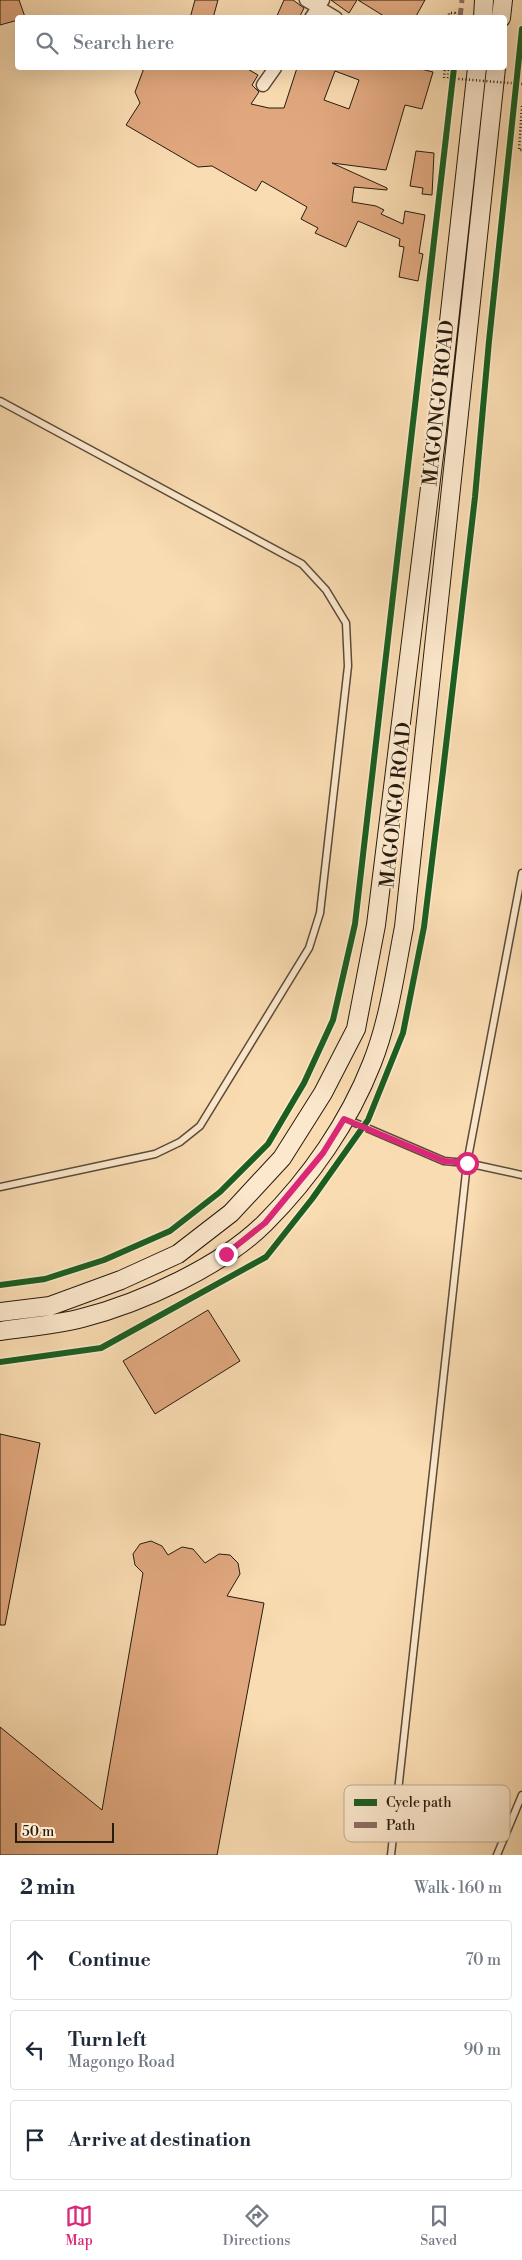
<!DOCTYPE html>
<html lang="en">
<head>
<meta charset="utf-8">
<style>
	body { margin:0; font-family:"Libre Bodoni",serif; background:#f2f2f3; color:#1f2937 }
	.scale { position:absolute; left:15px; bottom:12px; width:99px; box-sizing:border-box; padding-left:5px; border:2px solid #261b0f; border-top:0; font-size:14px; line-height:18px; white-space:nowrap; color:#261b0f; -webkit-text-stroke:4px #fce8cd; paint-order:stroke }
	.stop { position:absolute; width:15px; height:15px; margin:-11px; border:4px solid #db2777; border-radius:50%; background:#fff }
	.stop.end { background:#db2777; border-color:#fff; box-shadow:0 1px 5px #0008 }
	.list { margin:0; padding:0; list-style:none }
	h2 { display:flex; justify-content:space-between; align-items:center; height:65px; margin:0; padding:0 20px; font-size:21px }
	h2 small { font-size:16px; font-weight:400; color:#747a83 }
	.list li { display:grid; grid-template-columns:32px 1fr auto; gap:15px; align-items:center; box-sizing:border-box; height:80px; margin:0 10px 10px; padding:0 10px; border:1px solid #e0e1e3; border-radius:5px }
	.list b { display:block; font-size:19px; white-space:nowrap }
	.list p { margin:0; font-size:16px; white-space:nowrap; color:#747a83 }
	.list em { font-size:16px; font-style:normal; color:#747a83 }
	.icon { flex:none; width:28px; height:28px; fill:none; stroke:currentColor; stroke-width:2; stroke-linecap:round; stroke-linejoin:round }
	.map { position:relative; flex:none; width:522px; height:1855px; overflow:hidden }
	.search { position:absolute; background:#fff; box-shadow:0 5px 20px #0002; left:15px; right:15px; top:15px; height:55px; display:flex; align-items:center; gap:12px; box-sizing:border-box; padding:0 18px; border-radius:5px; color:#747a83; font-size:19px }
	.sheet { height:335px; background:#fff }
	nav { display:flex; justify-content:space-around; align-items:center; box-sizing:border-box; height:70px; border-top:1px solid #e0e1e3; background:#fff; font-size:14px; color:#747a83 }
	nav a { display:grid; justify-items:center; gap:2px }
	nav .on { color:#db2777 }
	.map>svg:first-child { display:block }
</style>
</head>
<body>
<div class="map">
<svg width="522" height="1855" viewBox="0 0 522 1855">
	<rect width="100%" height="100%" fill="#fadcb2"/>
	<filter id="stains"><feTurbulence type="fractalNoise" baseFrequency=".004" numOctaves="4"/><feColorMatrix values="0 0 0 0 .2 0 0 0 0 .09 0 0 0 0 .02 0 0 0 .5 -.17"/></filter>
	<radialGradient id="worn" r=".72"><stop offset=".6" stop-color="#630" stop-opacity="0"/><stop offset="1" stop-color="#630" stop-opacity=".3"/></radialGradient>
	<!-- building -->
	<path fill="#e1a87f" stroke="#261b0f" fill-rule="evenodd" d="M0,0H19L25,17L18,18V20L0,25Z
		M195,0H218L213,18H190Z
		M284,0H293L304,8L299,18H276Z
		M331,0H357L349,13Z
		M358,0H425L415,18H387Z
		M144,68H246L258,75L252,85L259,92L251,104L269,108H284L297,68H417L433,72L422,109L405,105L386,170L332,163L387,188V190L354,187L352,202L376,206L384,210L381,214L403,224L405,211L425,215L419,253L423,254L418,281L399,277L404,247L399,246L400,239L358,221L346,247L315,233L318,228L301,219L307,207L262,181L256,191L212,166L198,167L126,125L140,103L135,92ZM335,71L359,80L349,109L324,100Z
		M416,151L434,153L432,195L422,194L423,188L410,186Z
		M208,1310L240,1361L155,1414L123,1361Z
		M0,1434L40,1443L5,1625H0Z
		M151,1541L162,1546L168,1555L182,1547L193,1549L205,1563L219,1554L230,1555L238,1563L240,1574L227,1596L264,1603L217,1855H0V1727L102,1810L143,1573L135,1565L133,1554L140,1544Z"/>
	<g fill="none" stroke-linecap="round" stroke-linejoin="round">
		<defs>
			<path id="service" d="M0,401L302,564L326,590L346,623L348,666L320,913L309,948L200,1126L180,1142L155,1154L0,1187
				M346,1119L444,1161L467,1163L522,1175
				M391,1855L467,1163L522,873
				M497,1855L522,1795"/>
			<path id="minor" d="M306,0L336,18
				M311,18L323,0
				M263,85L275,68"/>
			<path id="secondary" d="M483,18L484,0
				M501,18L503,0
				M0,1312L50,1306L121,1280L178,1254L231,1213L282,1158L323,1093L356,1029L376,925L436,439L477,68
				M0,1331C27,1327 56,1325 82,1318C141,1303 222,1266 265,1223C310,1178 349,1122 372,1063C389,1020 395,973 404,927L496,68"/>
		</defs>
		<!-- service casing -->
		<use href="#service" stroke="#5b4b38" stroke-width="9"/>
		<!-- minor casing -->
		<use href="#minor" stroke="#5b4b38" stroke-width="15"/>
		<!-- secondary casing -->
		<use href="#secondary" stroke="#261b0f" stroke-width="20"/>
		<!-- path -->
		<path stroke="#261b0f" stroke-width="2.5" stroke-dasharray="1 2.5" stroke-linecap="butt" d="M449,18V13H455V18
			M444,78L445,68
			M448,78L449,68
			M522,106L519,150H522"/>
		<!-- service -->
		<use href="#service" stroke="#fce8cd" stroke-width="6"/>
		<!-- minor -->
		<use href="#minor" stroke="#fce8cd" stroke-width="12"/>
		<!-- secondary -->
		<use href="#secondary" stroke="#fce8cd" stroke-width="18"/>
		<!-- path-bridge -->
		<path stroke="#261b0f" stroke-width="2.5" stroke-dasharray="1 2.5" stroke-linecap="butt" d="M448,78L522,84"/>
		<!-- quiet -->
		<path stroke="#8d6e63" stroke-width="5" stroke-dasharray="10 5" stroke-linecap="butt" d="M460,18L462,0"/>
		<defs>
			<path id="cycleway" d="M0,1285L45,1279L104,1260L170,1231L220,1192L268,1144L304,1083L333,1020L355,924L454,68
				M0,1362L101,1348L266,1257L312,1199L368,1120L403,1033L424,927L443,771L475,497L489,341L522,29"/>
		</defs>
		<!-- cycleway casing -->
		<use href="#cycleway" stroke="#fce8cd" stroke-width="9"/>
		<!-- cycleway -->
		<use href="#cycleway" stroke="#1b5e20" stroke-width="6"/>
	</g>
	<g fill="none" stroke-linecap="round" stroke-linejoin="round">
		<!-- route -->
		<path stroke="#db2777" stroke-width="6" d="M226,1254L265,1223L323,1153L344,1119L444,1161L467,1163"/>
	</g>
	<g text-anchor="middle" stroke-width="4.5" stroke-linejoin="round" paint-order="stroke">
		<!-- street labels -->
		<g font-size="20" fill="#261b0f" stroke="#fce8cd">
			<text transform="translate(438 403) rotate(-84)" y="7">MAGONGO ROAD</text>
			<text transform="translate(395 805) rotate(-84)" y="7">MAGONGO ROAD</text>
		</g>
	</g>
	<!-- legend -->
	<rect x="344" y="1785" width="166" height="57" rx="8" fill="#fce8cd" stroke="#bcaa94" stroke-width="1"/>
	<rect x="354" y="1799" width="23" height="7" fill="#1b5e20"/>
	<rect x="354" y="1822" width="23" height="6" fill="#8d6e63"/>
	<g font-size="14" fill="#261b0f">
		<text x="386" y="1807">Cycle path</text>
		<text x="386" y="1830">Path</text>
	</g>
	<rect width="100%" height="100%" filter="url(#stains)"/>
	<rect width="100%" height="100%" fill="url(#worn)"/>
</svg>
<div class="scale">50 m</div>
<div class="stop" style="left:467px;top:1163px"></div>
<div class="stop end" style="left:226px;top:1254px"></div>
<div class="search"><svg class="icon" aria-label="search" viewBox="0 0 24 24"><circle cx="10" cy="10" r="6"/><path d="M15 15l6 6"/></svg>Search here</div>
</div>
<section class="sheet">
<h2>2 min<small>Walk · 160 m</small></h2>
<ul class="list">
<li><svg class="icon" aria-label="ahead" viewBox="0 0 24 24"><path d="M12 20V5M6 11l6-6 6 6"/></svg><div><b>Continue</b></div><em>70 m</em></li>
<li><svg class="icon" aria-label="left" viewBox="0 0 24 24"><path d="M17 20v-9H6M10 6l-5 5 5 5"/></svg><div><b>Turn left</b><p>Magongo Road</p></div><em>90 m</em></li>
<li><svg class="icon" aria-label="arrive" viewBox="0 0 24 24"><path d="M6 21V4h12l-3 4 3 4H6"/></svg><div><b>Arrive at destination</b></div></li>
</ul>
</section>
<nav>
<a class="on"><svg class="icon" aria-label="map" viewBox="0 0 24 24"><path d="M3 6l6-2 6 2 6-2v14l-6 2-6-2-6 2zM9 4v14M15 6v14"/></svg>Map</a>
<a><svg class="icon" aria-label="directions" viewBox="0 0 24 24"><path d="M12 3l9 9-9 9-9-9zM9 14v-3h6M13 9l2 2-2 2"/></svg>Directions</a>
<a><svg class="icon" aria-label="saved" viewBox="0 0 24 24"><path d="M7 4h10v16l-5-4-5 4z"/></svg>Saved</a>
</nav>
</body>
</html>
